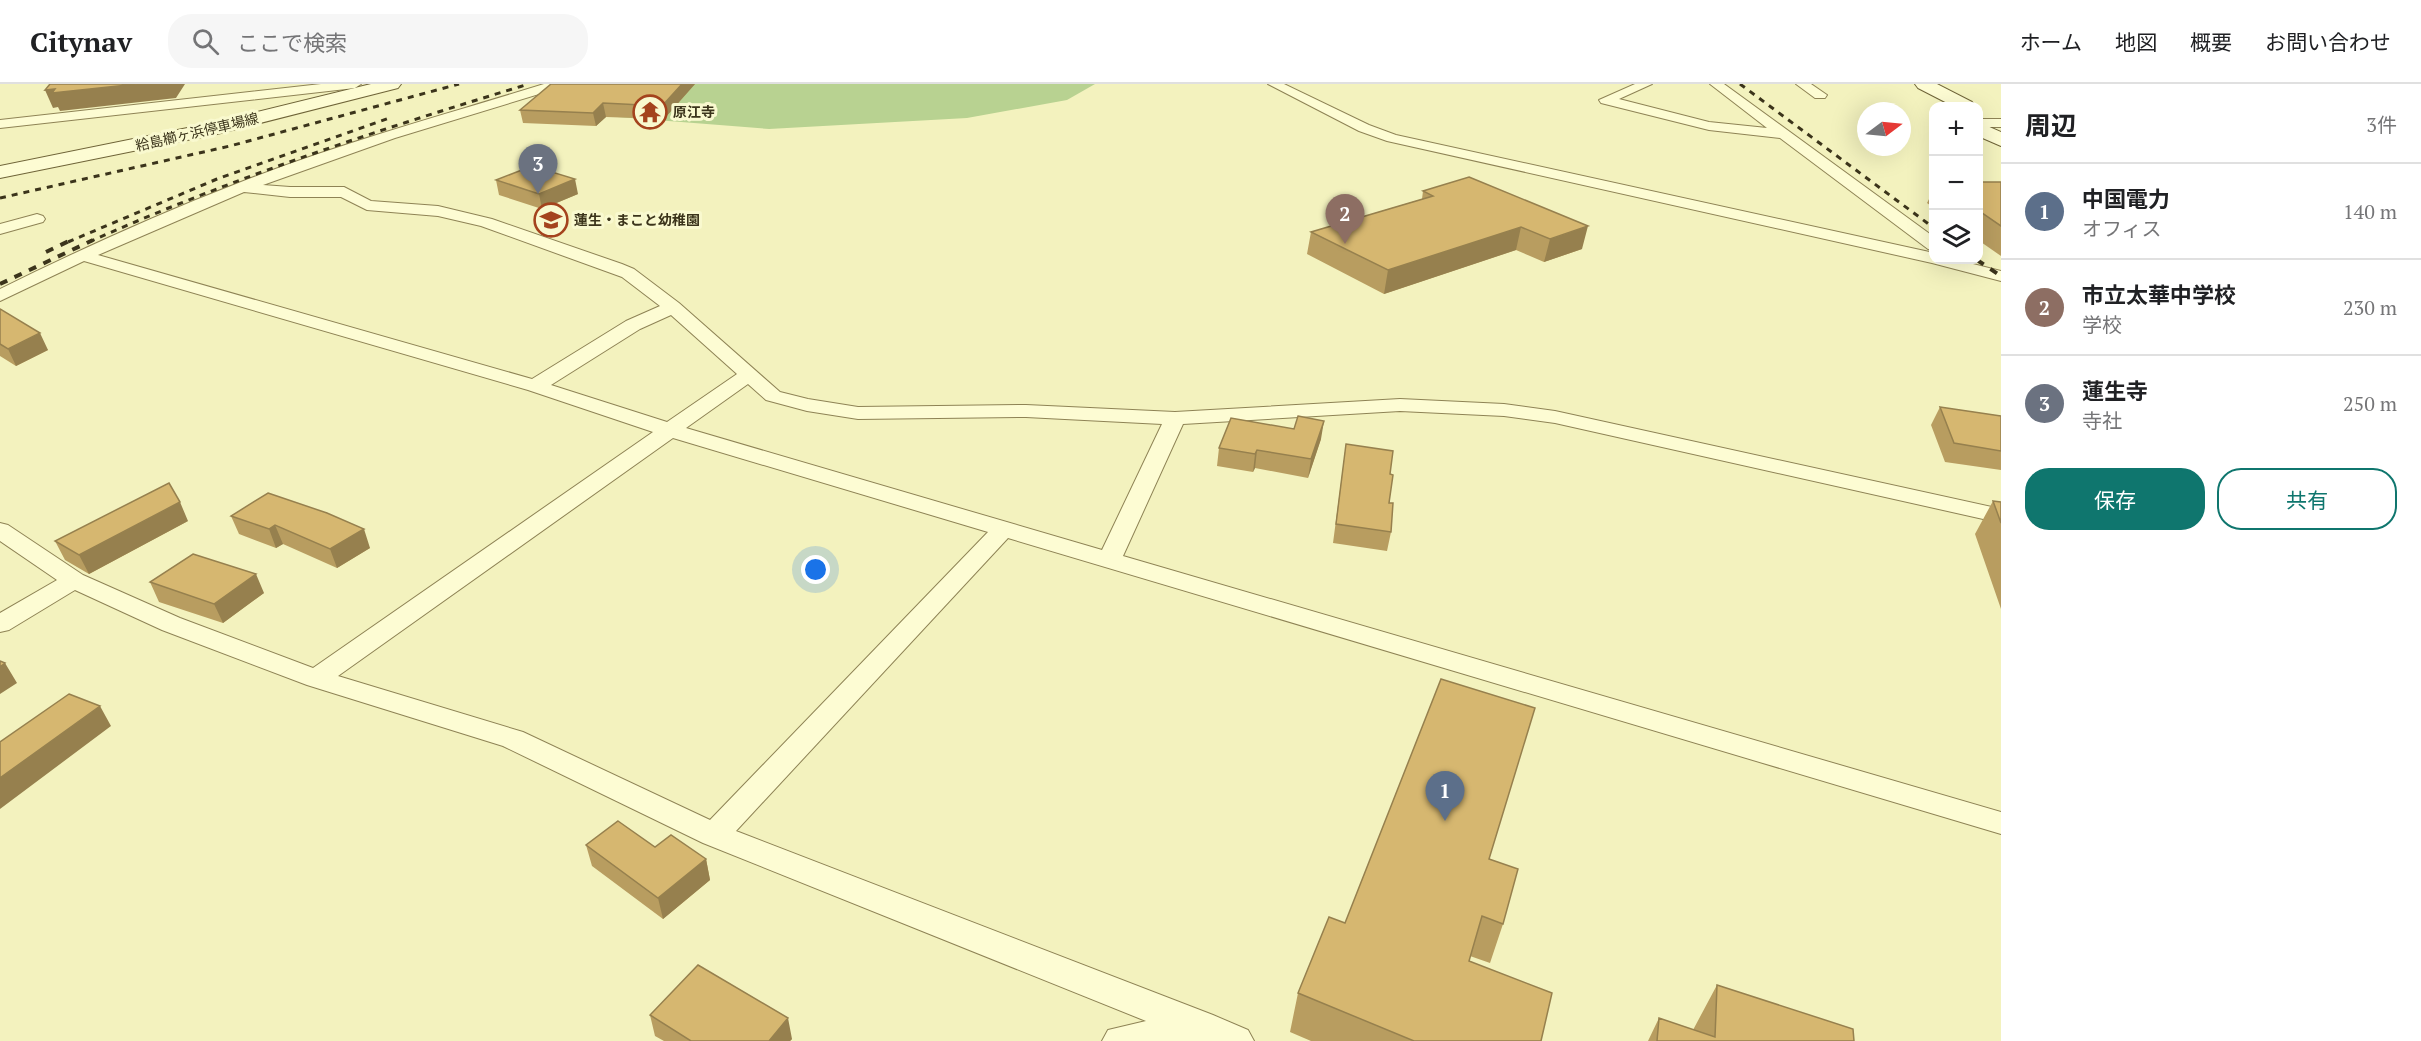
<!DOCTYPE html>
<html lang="ja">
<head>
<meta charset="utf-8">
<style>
	body { margin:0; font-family:"PT Serif","Noto Sans JP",serif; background:#f6f6f6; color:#202124 }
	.controls { position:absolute; right:18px; top:18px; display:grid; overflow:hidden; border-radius:12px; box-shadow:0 6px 24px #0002 }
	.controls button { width:54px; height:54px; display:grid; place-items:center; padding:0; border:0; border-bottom:2px solid #e0e0e0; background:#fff; color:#202124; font:30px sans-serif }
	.compass { position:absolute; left:1857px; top:18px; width:54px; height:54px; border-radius:50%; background:#fff; box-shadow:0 6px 24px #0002; rotate:74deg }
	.you { position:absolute; left:816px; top:486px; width:21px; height:21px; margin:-15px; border:4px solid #fff; border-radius:50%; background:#1a73e8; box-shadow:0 0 0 9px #1a73e833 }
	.badge { display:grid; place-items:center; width:39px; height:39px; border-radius:50%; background:#0f766e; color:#fff; font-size:20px; font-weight:700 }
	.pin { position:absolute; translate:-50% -50px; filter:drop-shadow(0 2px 3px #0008) }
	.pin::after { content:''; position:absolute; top:32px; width:21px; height:18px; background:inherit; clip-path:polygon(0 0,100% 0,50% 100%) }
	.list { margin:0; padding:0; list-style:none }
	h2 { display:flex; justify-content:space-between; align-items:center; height:78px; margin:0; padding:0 24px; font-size:26px }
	h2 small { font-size:20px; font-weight:400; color:#757577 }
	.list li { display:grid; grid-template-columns:39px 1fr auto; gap:18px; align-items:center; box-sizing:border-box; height:96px; padding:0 24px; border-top:2px solid #e0e0e0 }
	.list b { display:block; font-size:22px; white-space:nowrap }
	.list p { margin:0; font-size:20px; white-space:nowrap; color:#757577 }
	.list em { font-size:20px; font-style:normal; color:#757577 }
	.actions { display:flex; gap:12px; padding:18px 24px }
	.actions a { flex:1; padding:14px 0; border:2px solid #0f766e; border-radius:24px; text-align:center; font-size:21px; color:#0f766e }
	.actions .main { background:#0f766e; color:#fff }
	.icon { flex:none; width:33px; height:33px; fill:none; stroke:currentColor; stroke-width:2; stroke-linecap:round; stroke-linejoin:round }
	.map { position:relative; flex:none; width:2001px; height:957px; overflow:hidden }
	header { display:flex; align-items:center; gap:36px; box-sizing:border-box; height:84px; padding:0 30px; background:#fff; border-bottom:2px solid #e0e0e0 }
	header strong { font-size:28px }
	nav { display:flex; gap:33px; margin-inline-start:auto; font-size:21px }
	.search { width:420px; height:54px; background:#f6f6f6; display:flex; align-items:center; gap:15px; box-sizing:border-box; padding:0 21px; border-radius:24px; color:#757577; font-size:22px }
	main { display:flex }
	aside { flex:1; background:#fff }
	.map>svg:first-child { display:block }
</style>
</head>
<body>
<header>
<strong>Citynav</strong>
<div class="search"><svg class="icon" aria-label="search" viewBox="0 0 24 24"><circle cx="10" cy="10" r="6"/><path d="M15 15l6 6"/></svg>ここで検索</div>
<nav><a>ホーム</a><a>地図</a><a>概要</a><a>お問い合わせ</a></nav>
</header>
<main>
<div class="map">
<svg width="2001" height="957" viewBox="0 0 2001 957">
	<rect width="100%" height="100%" fill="#f3f2be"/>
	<!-- green -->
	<path fill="#b8d291" d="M580,0H1095L1067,16L967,34L769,45L592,31Z"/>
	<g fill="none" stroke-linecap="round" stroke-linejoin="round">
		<defs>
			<path id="minor" d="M321,0H361L355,4L0,44V36Z
				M544,0H563L562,3L395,54L263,101L290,103H344L371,117L438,122L492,135L622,180L634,185L679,219L780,308L808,315L858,323L1026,321L1175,328L1400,315L1504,320L1555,327L2001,425V439L1555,339L1504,332L1400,327L1183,340L1123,472L2001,728V750L1008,454L736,747L1213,931L1248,946L1254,957H1102L1108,946L1146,937L703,759L503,662L307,601L162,546L75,506L9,546L0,548V529L57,496L0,457V439L8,441L83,491L180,534L313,584L653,348L528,306L84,177L0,217V205C77,167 156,131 236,100C336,60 441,32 544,0ZM244,108L290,113H341L367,126L438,132L481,142L622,193L660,222L626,237L532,295L98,171ZM671,231L737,290L667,338L551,301L640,245ZM748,300L766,316L807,327L858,335L1026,333L1162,340L1102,466L686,344ZM673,354L988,448L710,736L523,648L338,592Z
				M1268,0H1284L1369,41L1396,51L1934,169V176H1957L2001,187V197L1932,179L1387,57L1359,47Z
				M1635,0H1652L1619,15L1709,38L1767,44L1710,0H1724L1934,153V166L1928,165L1780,54L1709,46L1601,19L1599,16Z
				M1796,0H1811L1827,11L1825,14H1815Z
				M1978,35H2001V43H1978Z
				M37,130L43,132L45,135L43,138L0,150V140Z"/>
			<path id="secondary" d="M371,0H401L398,4L217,50L0,94V82L217,38Z
				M1915,0H1937L1972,18L1975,22H1953L1918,4Z
				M1978,38L2001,48V62L1978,52Z"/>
		</defs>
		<!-- minor casing -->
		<use href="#minor" stroke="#8e8355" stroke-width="2"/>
		<!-- secondary casing -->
		<use href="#secondary" stroke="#6f6438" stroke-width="2"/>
		<!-- minor -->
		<use href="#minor" fill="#fdfcd3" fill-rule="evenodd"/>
		<!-- secondary -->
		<use href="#secondary" fill="#fdfcd3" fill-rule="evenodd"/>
		<!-- rail-far1 -->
		<path stroke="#3b341b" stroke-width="3" stroke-dasharray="6 6" stroke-linecap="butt" d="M1740,0L1934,144
			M0,114L230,62L459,0
			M68,158L217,95L392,33
			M89,158C232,94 380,45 529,0"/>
		<!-- rail -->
		<path stroke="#3b341b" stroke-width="4" stroke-dasharray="8 8" stroke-linecap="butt" d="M46,168L71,156
			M1977,176L2001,192
			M0,200L93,156"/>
	</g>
	<!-- wall -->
	<path fill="#b89d60" d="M695,0L664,35L606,33L596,42L523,39L520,26Z
		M496,96L578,110L542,125L499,111Z
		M1978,98H2001V172L1978,156Z
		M1934,105V124L1927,119Z
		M1423,107L1582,165L1544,178L1516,166L1384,210L1307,170L1311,148L1422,115Z
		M0,225L48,266L16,282L0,272Z
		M1940,323L2001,332V386L1945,378L1931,341Z
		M1321,355L1308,394L1255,384L1253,388L1217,382L1219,364Z
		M1346,360L1390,390L1389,419L1391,448L1387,467L1333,459Z
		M268,409L370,464L337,484L283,460L276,464L239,450L231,432Z
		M1993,417L2001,418V525L1975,450Z
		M188,437L89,490L65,476L55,457Z
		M150,498L264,509L223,539L159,518Z
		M586,761L655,763L706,775L710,796L663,835L592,782Z
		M1489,775L1503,840L1490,879L1470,872L1469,877L1541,957H1311L1290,948L1298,909L1345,839Z
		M1717,901L1854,957H1648L1659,934L1693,946Z
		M650,931L792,955L790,957H664L655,952Z"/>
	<!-- shaded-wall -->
	<path fill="#96804e" d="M137,0H185L176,14L60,27L58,23L53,24L45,6Z
		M682,0H695L664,35L662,22Z
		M603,19L606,33L596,42L593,29Z
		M575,95L578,110L542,125L539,110Z
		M1588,142L1582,165L1544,178L1550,155Z
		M1521,143L1516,166L1384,210L1388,186Z
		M40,249L48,266L16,282L8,265Z
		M1324,337L1321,355L1308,394L1311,375Z
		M1257,366L1255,384L1253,388L1255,370Z
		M180,418L188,437L89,490L79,471Z
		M275,441L283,460L276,464L269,445Z
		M364,445L370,464L337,484L330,465Z
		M256,490L264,509L223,539L214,520Z
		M5,579L17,599L0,610V583Z
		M100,622L111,642L0,725V694Z
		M706,775L710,796L663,835L658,814Z
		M788,934L792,955L790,957H769Z"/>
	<!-- building -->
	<path fill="#d6b770" stroke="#96804e" stroke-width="1.5" d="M50,0H137L52,9L55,5L45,6Z
		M551,0H682L662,22L603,19L593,29L520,26Z
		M532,82L575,95L539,110L496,96Z
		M1469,93L1588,142L1550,155L1521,143L1388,186L1311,148L1433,112L1423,107Z
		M1978,98H2001V142L1978,126Z
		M0,225L40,249L8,265L0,260Z
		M1940,323L2001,332V367L1954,359Z
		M1298,332L1324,337L1311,375L1257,366L1255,370L1219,364L1231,334L1294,345Z
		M1346,360L1393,367L1390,390L1393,391L1389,419H1393L1391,448L1336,440Z
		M169,399L180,418L79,471L55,457Z
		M268,409L327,429L364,445L330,465L275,441L269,445L231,432Z
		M1993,417L2001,418V439Z
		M193,470L256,490L214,520L150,498Z
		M0,577L5,579L0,583Z
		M1441,595L1535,624L1489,775L1518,785L1503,840L1482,832L1469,877L1552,909L1541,957H1414L1298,909L1329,833L1345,839Z
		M69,610L100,622L0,694V658Z
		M618,737L655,763L671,751L706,775L658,814L586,761Z
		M698,881L788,934L769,957H691L650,931Z
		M1717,901L1853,945L1854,957H1657L1659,934L1715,953Z"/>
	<!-- icons -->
	<defs>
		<symbol id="temple-ring" viewBox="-11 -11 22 22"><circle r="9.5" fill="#f9f9cf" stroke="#a4431d" stroke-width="1.5"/><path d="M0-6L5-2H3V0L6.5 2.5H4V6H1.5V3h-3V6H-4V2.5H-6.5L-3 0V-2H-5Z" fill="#a4431d"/></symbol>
		<symbol id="school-ring" viewBox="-11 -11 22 22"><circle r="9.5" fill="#f9f9cf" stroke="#a4431d" stroke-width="1.5"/><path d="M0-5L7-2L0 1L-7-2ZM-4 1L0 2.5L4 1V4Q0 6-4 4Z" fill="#a4431d"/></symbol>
	</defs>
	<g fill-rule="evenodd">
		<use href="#temple-ring" x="631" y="9" width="38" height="38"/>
		<use href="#school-ring" x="532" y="117" width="38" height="38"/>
	</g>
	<g text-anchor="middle" stroke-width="6" stroke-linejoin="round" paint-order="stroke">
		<!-- far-poi labels -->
		<g font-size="14" font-weight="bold" fill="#3b341b" stroke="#f9f9cf" text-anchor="start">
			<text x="673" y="33">原江寺</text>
			<text x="574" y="141">蓮生・まこと幼稚園</text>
		</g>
		<!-- far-street labels -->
		<g font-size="14" fill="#3b341b" stroke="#f9f9cf">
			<text transform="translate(197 48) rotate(-13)" y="5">粭島櫛ヶ浜停車場線</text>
		</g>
	</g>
</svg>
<div class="controls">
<button>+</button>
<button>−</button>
<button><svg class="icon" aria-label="layers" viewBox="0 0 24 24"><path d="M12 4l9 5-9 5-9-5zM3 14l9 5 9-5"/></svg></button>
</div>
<svg class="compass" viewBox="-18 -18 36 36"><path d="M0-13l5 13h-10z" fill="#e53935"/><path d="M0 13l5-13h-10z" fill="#757577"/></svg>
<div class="you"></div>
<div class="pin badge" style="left:1445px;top:737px;background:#5c6f8a">1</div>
<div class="pin badge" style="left:1345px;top:160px;background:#8d6e63">2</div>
<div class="pin badge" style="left:538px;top:110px;background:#6b7280">3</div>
</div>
<aside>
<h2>周辺<small>3件</small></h2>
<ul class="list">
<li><span class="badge" style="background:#5c6f8a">1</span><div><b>中国電力</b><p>オフィス</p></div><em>140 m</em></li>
<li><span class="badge" style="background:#8d6e63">2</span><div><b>市立太華中学校</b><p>学校</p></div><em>230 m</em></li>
<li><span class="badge" style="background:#6b7280">3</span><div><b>蓮生寺</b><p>寺社</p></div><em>250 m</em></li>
</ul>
<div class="actions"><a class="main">保存</a><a>共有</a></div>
</aside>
</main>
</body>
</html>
